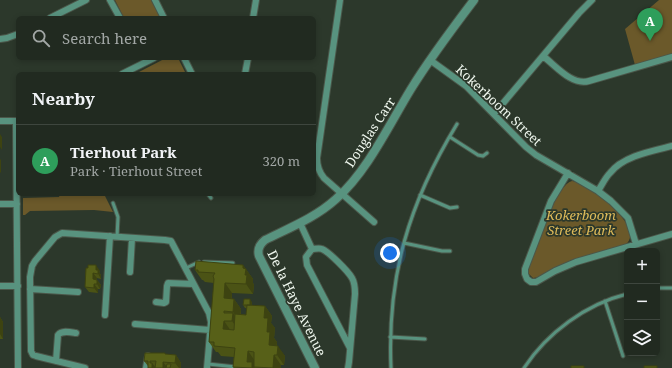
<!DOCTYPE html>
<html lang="en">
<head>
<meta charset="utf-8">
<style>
	body { margin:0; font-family:"Noto Serif",serif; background:#293229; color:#f1f3f6 }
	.controls { position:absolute; right:12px; bottom:12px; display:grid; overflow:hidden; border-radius:6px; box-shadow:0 2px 6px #0003 }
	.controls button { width:36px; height:36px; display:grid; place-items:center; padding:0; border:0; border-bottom:1px solid #3e463e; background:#212a20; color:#f1f3f6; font:20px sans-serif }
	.you { position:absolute; left:390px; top:253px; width:14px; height:14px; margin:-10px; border:3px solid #fff; border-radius:50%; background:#1a73e8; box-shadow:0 0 0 6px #1a73e833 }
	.badge { display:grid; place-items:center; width:26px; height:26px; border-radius:50%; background:#8c9099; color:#fff; font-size:13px; font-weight:700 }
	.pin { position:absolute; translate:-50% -33px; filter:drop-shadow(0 1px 2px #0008) }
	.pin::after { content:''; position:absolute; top:21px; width:14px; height:12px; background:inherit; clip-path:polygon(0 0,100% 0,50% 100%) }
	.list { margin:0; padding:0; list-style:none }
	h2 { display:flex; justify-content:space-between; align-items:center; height:52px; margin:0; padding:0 16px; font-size:17px }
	h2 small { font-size:13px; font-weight:400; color:#a2a7a5 }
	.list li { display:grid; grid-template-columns:26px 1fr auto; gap:12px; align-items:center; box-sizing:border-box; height:72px; padding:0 16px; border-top:1px solid #3e463e }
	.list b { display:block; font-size:15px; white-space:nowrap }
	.list p { margin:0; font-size:13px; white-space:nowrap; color:#a2a7a5 }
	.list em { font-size:13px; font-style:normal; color:#a2a7a5 }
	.icon { flex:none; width:22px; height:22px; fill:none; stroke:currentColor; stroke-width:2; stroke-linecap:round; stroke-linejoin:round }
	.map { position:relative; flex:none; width:672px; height:368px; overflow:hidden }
	.search { position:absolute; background:#212a20; box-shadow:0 2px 6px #0003; left:16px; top:16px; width:300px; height:44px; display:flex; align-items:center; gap:10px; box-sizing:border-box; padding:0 14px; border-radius:6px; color:#a2a7a5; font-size:15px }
	.panel { position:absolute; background:#212a20; box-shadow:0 2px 6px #0003; left:16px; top:72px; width:300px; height:124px; border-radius:6px }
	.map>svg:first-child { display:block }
</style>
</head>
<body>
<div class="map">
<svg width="672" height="368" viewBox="0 0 672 368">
	<rect width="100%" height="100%" fill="#2c382b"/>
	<!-- green -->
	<path fill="#6b592a" d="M115,0H151L160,18H124Z
		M659,0H672V54L635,65L625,29Z
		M166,58H178L186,74H140L139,72Z
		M572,181C588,183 648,228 625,245L567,262L540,277L533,278L529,274L528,270C534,253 555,185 572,181Z
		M60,194H104L113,212L94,210L30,211L25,215H23V198L59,197Z"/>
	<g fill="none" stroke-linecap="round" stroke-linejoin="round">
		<defs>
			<path id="service" d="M450,137L478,155L483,156L487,153
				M208,194L211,198
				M420,195L450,208L457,207
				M113,203L118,217L117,237
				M404,243L442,251H450
				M204,262L233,263
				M186,268L199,262
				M657,288H672
				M605,301L623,356
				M390,337L425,339
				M208,364L236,367
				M391,368C387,275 409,203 457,124
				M524,368C547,333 586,304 627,294"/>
			<path id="minor" d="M110,0L120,18
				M155,0L164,18
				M340,0L317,158C317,166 319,172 324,178L374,222
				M50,18L86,0
				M253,18L256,0
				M0,39L7,38L18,34
				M543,56C556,66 572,86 589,81L672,57
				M184,58L192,74
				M430,60L466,86L526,147L536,155L598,191L611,201L628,218L636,244
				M122,74L154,58
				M245,74L248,58
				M494,114L579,13L592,0
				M0,121H18
				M16,121L18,368
				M568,173L551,201L525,269V274L527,279L531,282H536L555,271L576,262L672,234
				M598,191C602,185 605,178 610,173C623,156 652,151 672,146
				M0,204H17
				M300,223L312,249
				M130,272L132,238
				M0,286H18
				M30,289L78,292
				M156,302L164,303L166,302L167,286L168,283L193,284
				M105,315L110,236
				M135,324L210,330
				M56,361L58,335C62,330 70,332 76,333
				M85,368L36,356L33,355L31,351L30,277L32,266L35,261L55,237L62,233L165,240L171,241L209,313L211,322L207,368
				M146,368L148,356
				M348,368L349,362L355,294C355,289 355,283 352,278C348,271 329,252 322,249C319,248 315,249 312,249L306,257L307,265L350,348"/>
			<path id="tertiary" d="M315,368L259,256C257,249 260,244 265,240C289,228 315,218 336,199C367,172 389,125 411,89C430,58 452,29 474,0"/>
		</defs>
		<!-- service casing -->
		<use href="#service" stroke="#4b574a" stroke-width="5"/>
		<!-- minor casing -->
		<use href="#minor" stroke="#4b574a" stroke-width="8"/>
		<!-- tertiary casing -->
		<use href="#tertiary" stroke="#4b574a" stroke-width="10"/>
		<!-- service -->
		<use href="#service" stroke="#58937f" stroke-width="3"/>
		<!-- minor -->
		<use href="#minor" stroke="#58937f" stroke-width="6"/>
		<!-- tertiary -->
		<use href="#tertiary" stroke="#58937f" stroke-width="8"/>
	</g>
	<!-- wall -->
	<path fill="#4b5315" d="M243,265L253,279V283L254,285L253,294L232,293V299H234L241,309V314L246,315V308H245L243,305L252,302V305L265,306L272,316L271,323L275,328L274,338L277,342V346L285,356L284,365H281V368H234L233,367L234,357L221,356L218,352H216L209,342L214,283L205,282L203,280H202L195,270Z
		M86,268L100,271L99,272L101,275V279L97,278V280L101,285L100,289H98V293L89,292L85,287Z
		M0,317L3,322V339H0Z
		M165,353V354L176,355L181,363V368H148V366L144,361Z"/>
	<!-- shaded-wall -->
	<path fill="#3d4311" d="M0,134L2,137V150L0,147Z
		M0,159L1,160V173L0,172Z
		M96,265L100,271L99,272L101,275V279L96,270Z
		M243,265L253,279V283L254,285L253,294L246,284L245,275L243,268Z
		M93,273L97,278L96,284L93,279Z
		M97,280L101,285L100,289L97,284Z
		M225,283L232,293L231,308L224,298Z
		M94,284L98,289V293L94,288Z
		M234,299L241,309L240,322L233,312Z
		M250,299L252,302V309L250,306Z
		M265,306L272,316L271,323L275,328L274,338L277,342L276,355L269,345L264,318Z
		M233,313L240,324L239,331L232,321Z
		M0,317L3,322V339L0,334Z
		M224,321L231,331L223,329Z
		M278,346L285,356L284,365L277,355Z
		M248,351L255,361L254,367L255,368H251L247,362Z
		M176,355L181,363V368H179L175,363Z
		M274,355L281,365V368H273Z
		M150,361L152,364V363L156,368H152Z
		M163,362L168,368H163Z"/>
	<!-- building -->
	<path fill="#576018" stroke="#3d4311" d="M196,261L243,265V268L246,269L245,275H247L246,284L225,283L224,298L234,299L233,312L224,311V313H233L232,321H224L223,329L234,330L235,314L246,315L247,305L265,306L264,318H268L267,332H270L269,345L278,346L277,355H274L273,368L254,367V352L248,351L247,362H252V368L233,367L235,348L214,346V342H209L214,279L213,276L215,273L198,272V270H195Z
		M88,265H96V270H98V274L93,273V279L97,280V284H94V288L85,287L86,268H88Z
		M244,299H250V305H243Z
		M145,353H165V354L176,355L175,363L163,362V368H155L156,361H150V363H152V368H148V361H144Z
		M167,364H171L170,368H166Z
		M571,366H584V368H571Z
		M644,366H657V368H644Z"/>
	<g text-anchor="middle" stroke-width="3.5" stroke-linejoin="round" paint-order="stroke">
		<!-- street labels -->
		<g font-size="13" fill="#eff7ee" stroke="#2c382b">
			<text transform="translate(499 105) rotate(43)" y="5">Kokerboom Street</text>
			<text transform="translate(370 132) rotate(-57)" y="5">Douglas Carr</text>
			<text transform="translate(297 303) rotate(64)" y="5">De la Haye Avenue</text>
		</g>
		<!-- park labels -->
		<g font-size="13" font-style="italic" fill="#dfbb5a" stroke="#2c382b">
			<text x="581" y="220">Kokerboom<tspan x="581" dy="15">Street Park</tspan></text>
		</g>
	</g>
</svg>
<div class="controls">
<button>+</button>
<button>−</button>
<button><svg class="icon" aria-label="layers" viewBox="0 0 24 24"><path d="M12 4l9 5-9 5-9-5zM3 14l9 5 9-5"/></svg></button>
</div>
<div class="you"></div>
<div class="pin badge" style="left:650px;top:41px;background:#2e9e5b">A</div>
<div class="search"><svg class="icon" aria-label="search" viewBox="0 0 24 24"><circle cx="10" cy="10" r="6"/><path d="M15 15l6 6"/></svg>Search here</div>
<section class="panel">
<h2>Nearby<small></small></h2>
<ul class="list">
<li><span class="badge" style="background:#2e9e5b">A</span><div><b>Tierhout Park</b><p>Park · Tierhout Street</p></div><em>320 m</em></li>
</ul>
</section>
</div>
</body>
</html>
